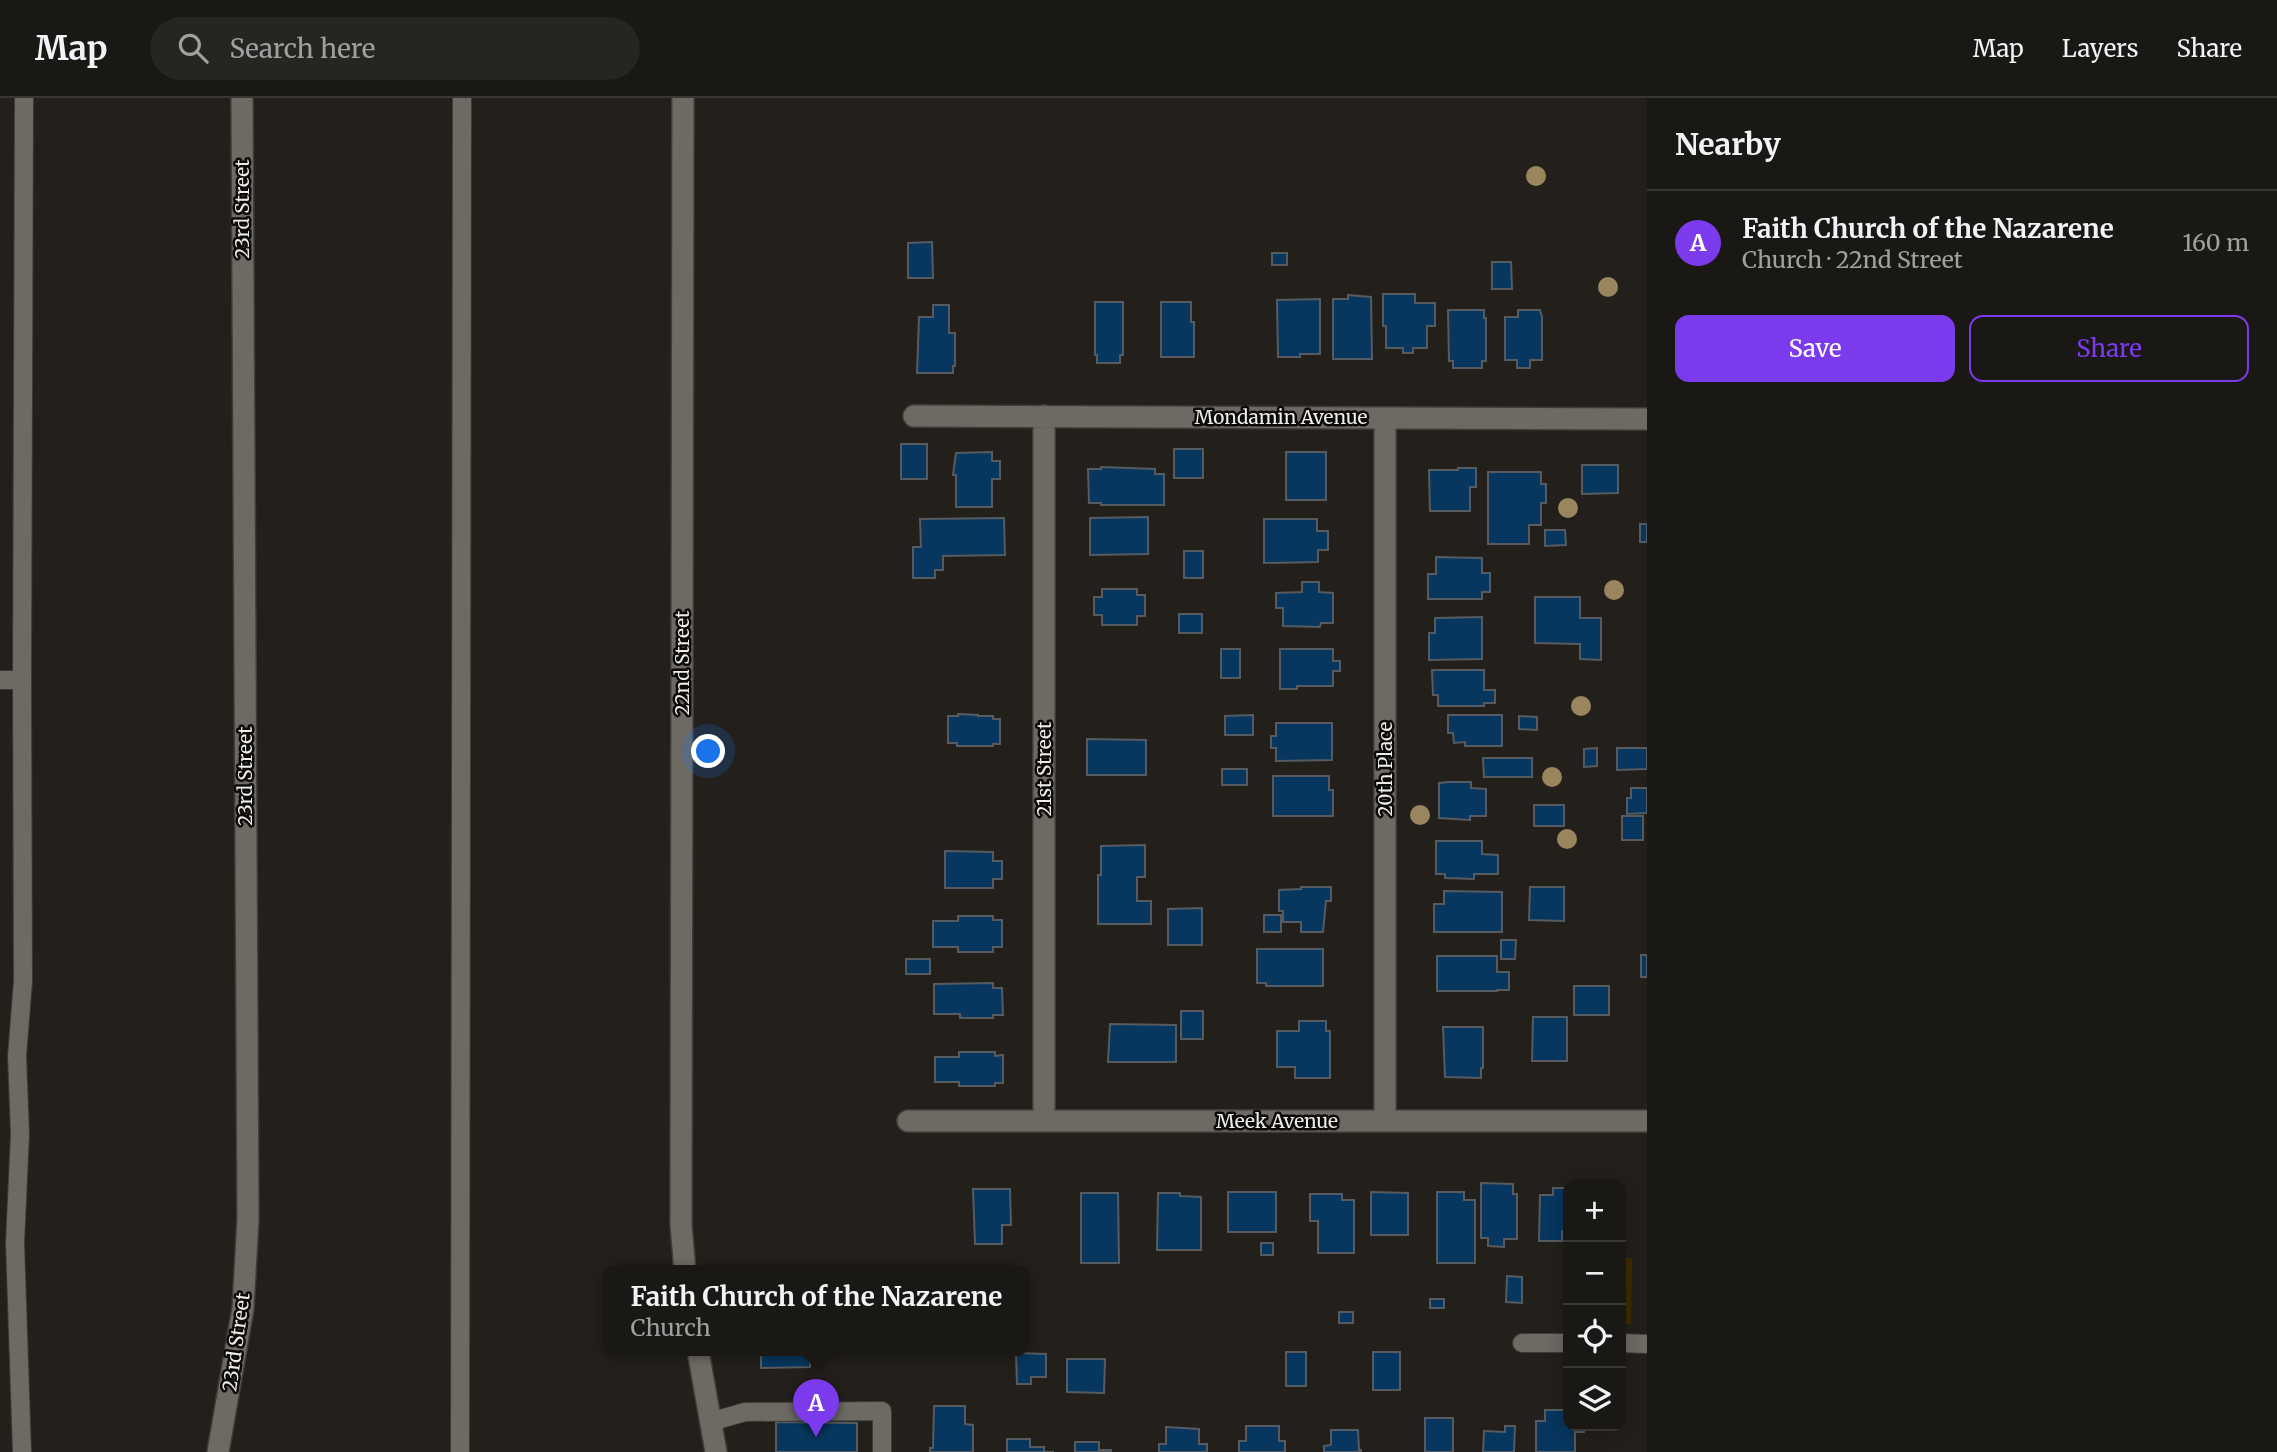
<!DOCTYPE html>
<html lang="en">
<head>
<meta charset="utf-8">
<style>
	body { margin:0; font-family:Merriweather,serif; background:#272522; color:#f1f3f6 }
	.controls { position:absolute; right:21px; bottom:21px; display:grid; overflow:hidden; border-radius:14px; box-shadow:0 4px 18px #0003 }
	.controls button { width:63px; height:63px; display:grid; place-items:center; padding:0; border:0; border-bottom:2px solid #383734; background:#1a1814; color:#f1f3f6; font:35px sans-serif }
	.you { position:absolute; left:709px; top:654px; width:24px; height:24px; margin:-18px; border:5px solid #fff; border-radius:50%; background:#1a73e8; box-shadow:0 0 0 10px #1a73e833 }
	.badge { display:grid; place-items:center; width:46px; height:46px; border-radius:50%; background:#7c3aed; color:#fff; font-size:23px; font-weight:700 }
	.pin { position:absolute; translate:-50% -58px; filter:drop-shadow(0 2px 4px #0008) }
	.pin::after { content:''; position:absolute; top:37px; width:24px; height:21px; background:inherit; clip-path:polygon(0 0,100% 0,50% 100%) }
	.popup { position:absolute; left:603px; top:1167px; width:427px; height:91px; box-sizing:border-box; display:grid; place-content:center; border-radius:14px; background:#1a1814; filter:drop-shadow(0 2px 5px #0005); font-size:23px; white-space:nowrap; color:#9fa0a0 }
	.popup b { font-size:26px; color:#f1f3f6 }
	.popup::after { content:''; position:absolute; left:50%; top:100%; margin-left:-14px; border:14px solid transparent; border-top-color:#1a1814 }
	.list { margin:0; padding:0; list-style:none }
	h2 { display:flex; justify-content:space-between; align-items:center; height:91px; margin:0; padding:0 28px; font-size:30px }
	h2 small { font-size:23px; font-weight:400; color:#9fa0a0 }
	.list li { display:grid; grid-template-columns:46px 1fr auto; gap:21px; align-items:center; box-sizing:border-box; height:105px; padding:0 28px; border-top:2px solid #383734 }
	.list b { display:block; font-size:26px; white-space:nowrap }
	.list p { margin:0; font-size:23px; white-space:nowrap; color:#9fa0a0 }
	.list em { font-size:23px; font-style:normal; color:#9fa0a0 }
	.actions { display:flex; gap:14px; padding:21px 28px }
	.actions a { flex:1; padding:16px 0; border:2px solid #7c3aed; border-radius:14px; text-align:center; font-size:24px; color:#7c3aed }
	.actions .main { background:#7c3aed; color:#fff }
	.icon { flex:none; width:38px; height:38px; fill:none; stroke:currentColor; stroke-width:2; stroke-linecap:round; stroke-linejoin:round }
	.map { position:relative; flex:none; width:1647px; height:1354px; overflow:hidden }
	header { display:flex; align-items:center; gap:42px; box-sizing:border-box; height:98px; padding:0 35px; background:#1a1814; border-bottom:2px solid #383734 }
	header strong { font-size:33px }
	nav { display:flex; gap:38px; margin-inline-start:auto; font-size:24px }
	.search { width:490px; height:63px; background:#272522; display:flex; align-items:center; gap:18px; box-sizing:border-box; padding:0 24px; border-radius:38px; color:#9fa0a0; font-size:26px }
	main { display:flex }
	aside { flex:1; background:#1a1814 }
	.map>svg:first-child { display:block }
</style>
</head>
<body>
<header>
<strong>Map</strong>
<div class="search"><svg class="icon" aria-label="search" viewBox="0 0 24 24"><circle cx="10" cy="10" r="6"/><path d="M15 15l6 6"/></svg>Search here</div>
<nav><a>Map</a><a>Layers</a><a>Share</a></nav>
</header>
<main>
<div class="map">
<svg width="1647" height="1354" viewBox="0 0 1647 1354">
	<rect width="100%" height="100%" fill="#23201b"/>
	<!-- green -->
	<path fill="#3d2a00" d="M1621,1160H1632L1631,1226H1621Z"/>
	<!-- building -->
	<path fill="#07365e" stroke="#565b61" stroke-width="2" d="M932,144L933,180H908V145Z
		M1272,155H1287V167H1272Z
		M1492,164H1511L1512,191H1492Z
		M1383,196H1415V205H1435V228H1427V250H1413V255H1403V250H1386V228H1383Z
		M1348,197L1371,199L1372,261H1333V201H1348Z
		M1320,201V256H1300V259H1278L1277,202Z
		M1095,204H1123V257H1120V265H1097V257H1095Z
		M1161,204H1191V224H1194V259H1161Z
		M933,207H949V235H955V268H953V275H917L919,219H933Z
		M1448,212H1484V220H1486V263H1482V270H1453V263H1449Z
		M1518,212H1540L1542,219V262H1530V270H1517V262H1505V219H1518Z
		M901,346H927V381H901Z
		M1174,351H1203V380H1174Z
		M992,354V363H1000V381H992V409H956V377H953L956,355Z
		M1286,354H1326V402H1286Z
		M1582,367H1618V395L1582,396Z
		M1101,369L1155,371V376H1164V407H1101V405H1089L1088,371H1101Z
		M1458,370H1476V389H1470V413H1430L1429,372H1458Z
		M1488,374H1541V386H1546V405H1541V427H1529V446H1488Z
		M1148,419V456L1090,457V420Z
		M1004,420L1005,457L943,458V472H935V480H913V449H921L920,421Z
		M1264,421H1317V433H1328V452H1318V464L1264,465Z
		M1640,426H1647V444H1640Z
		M1545,432H1565L1566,447L1545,448Z
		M1184,453H1203V480H1184Z
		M1436,459L1482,460V475H1490V494H1482V501H1428V476H1436Z
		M1302,484H1319V494L1333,495V525H1321L1320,529L1283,528V510H1276V495L1302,494Z
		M1102,491H1137V497H1145V518H1137V527H1102V517H1094V499H1102Z
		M1535,499H1580V520H1601V562L1580,561V546L1535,545Z
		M1179,516H1202V535H1179Z
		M1482,519V561L1429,562V535H1435V520Z
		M1221,551H1240V580H1221Z
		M1280,551H1333V563H1340V573H1333V588H1297V591H1280Z
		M1432,572H1484V592H1495V605H1484V608H1438V597H1433Z
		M958,616L978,617V618H993V621H1000V646H993V648H957V645H948V618H958Z
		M1253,617V637H1225V618Z
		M1448,617H1502V648H1465V644L1454,645L1453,635H1448Z
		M1519,618L1537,619V632L1519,631Z
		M1276,625H1332V662L1276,663V650H1271V638H1276Z
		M1087,641L1146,642V677H1087Z
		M1597,650V668L1584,669V651Z
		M1617,650H1647V671L1617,672Z
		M1483,660H1532V679H1484Z
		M1222,671H1247V687H1222Z
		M1273,678H1329V692H1333V718H1273Z
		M1449,684H1471V690L1486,691V718H1470V722L1439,720V685Z
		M1631,690H1647V715L1627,716V700H1631Z
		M1534,707H1564V728H1534Z
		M1622,718H1643V742H1622Z
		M1436,743H1482V756L1498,757V776H1474V781L1445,780V776H1436Z
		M1145,747V779H1137V803H1151V826H1098V777H1101V748Z
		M945,753L993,754V763H1002V781H993V790H945Z
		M1301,789H1331V803H1326L1323,834H1301V824H1283V813H1279V792L1301,791Z
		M1530,789H1564V823L1529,822Z
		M1444,793L1502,794V834H1434V806H1444Z
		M1202,810V847H1168V811Z
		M1264,817H1281V834H1264Z
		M958,818H993V822H1002V849H993V854H958V849H933V823H958Z
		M1501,842H1516L1515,861H1501Z
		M1257,851H1323V888H1266V885H1257Z
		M1641,857H1647V879H1641Z
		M1437,858H1497V874H1509V892H1497V893H1437Z
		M906,861H930V876H906Z
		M993,885V890H1002L1003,917H993V920H960V916H934V886Z
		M1574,888H1609V917H1574Z
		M1181,913H1203V941H1181Z
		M1533,919H1567V963H1532Z
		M1299,923H1326V933H1330V980H1295V969H1277V933H1299Z
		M1110,926L1176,927V964H1108Z
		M1443,929H1483V970H1481V980L1445,979Z
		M959,954H995V958L1003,957V985H995V988H959V984H935V959H959Z
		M1481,1085L1513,1086V1096H1517V1141H1504V1149L1488,1148V1140H1481Z
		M1553,1090H1567L1568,1133H1562V1143H1539L1540,1097H1553Z
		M973,1091H1010L1011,1127H1002V1146H975Z
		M1228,1094H1276V1134H1228Z
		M1371,1094L1408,1095V1137H1371Z
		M1437,1094H1464V1102H1475V1165H1437Z
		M1081,1095H1118L1119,1165H1081Z
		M1158,1095H1180V1098L1201,1099V1152H1157Z
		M1310,1096H1342V1102H1354V1155H1318V1123H1310Z
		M1261,1145H1273V1157H1261Z
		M1507,1178L1522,1179V1205L1506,1204Z
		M1430,1201H1444V1210H1430Z
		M1339,1214H1353V1225H1339Z
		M761,1253H816V1265H810V1269L761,1270Z
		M1286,1254H1306V1288H1286Z
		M1373,1254H1400V1292H1373Z
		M1016,1255L1046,1256V1279H1031V1286H1017Z
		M1067,1261H1105L1104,1295L1067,1294Z
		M934,1308H965V1326L973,1327V1354H930V1350H933Z
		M1545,1312H1568V1328H1584V1334H1575V1354H1536V1323H1545Z
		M1425,1320H1453V1354H1425Z
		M776,1324L857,1325V1354H776Z
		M1246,1328H1279V1343H1285V1354H1239V1343H1246Z
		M1505,1328H1515L1514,1354H1483L1484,1333L1505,1334Z
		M1166,1329L1199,1331V1346H1207V1354H1159V1346H1166Z
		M1331,1332H1358L1359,1352H1361V1354H1324V1348L1331,1347Z
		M1007,1341H1030V1349H1044V1354H1054H1007Z
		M1075,1344H1099V1352H1111V1354H1075Z"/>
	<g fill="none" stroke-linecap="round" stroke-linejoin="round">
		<defs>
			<path id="lane" d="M0,582H22L24,0
				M1522,1245H1568
				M1621,1245L1647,1246
				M710,1324L745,1314L882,1313V1354
				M22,1354L15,1145L20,1036L17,958L23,883L22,582
				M460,1354L462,0"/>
			<path id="street" d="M683,0L681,1127L685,1173
				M914,318L1647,321
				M908,1023H1647
				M1044,1023V318
				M1385,1023V320
				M698,1253L716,1354
				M218,1354L243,1210L248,1121L242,0"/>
		</defs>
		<!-- lane casing -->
		<use href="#lane" stroke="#3e3c38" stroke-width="20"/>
		<!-- street casing -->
		<use href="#street" stroke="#3e3c38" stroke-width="24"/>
		<!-- lane -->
		<use href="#lane" stroke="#6d6963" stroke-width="18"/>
		<!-- street -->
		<use href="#street" stroke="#6d6963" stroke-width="21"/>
	</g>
	<!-- trees -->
	<g fill="#99855e">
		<circle cx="1536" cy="78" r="10"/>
		<circle cx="1608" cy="189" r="10"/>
		<circle cx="1568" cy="410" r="10"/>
		<circle cx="1614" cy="492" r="10"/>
		<circle cx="1581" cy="608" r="10"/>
		<circle cx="1552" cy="679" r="10"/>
		<circle cx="1420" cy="717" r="10"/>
		<circle cx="1567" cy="741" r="10"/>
	</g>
	<g text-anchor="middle" stroke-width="5" stroke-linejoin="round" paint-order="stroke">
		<!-- street labels -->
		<g font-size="19" fill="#eeede9" stroke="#0b0a08">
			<text transform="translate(242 111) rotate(-90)" y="7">23rd Street</text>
			<text x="1281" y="326">Mondamin Avenue</text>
			<text transform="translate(682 565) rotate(-90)" y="7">22nd Street</text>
			<text transform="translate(1044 671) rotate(-90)" y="7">21st Street</text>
			<text transform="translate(1385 671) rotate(-90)" y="7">20th Place</text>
			<text transform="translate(245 678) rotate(-90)" y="7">23rd Street</text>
			<text x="1277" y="1030">Meek Avenue</text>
			<text transform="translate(236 1244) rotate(-82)" y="7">23rd Street</text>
		</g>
	</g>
</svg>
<div class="controls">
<button>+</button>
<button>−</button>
<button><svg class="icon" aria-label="locate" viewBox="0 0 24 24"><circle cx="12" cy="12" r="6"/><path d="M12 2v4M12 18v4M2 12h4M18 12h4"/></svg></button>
<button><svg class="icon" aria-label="layers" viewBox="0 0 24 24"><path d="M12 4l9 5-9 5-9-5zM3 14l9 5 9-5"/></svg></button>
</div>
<div class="you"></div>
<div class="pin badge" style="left:816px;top:1339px">A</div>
<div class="popup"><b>Faith Church of the Nazarene</b>Church</div>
</div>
<aside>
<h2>Nearby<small></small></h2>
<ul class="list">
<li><span class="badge">A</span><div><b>Faith Church of the Nazarene</b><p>Church · 22nd Street</p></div><em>160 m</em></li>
</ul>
<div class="actions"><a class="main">Save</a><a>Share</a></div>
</aside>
</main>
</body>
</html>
